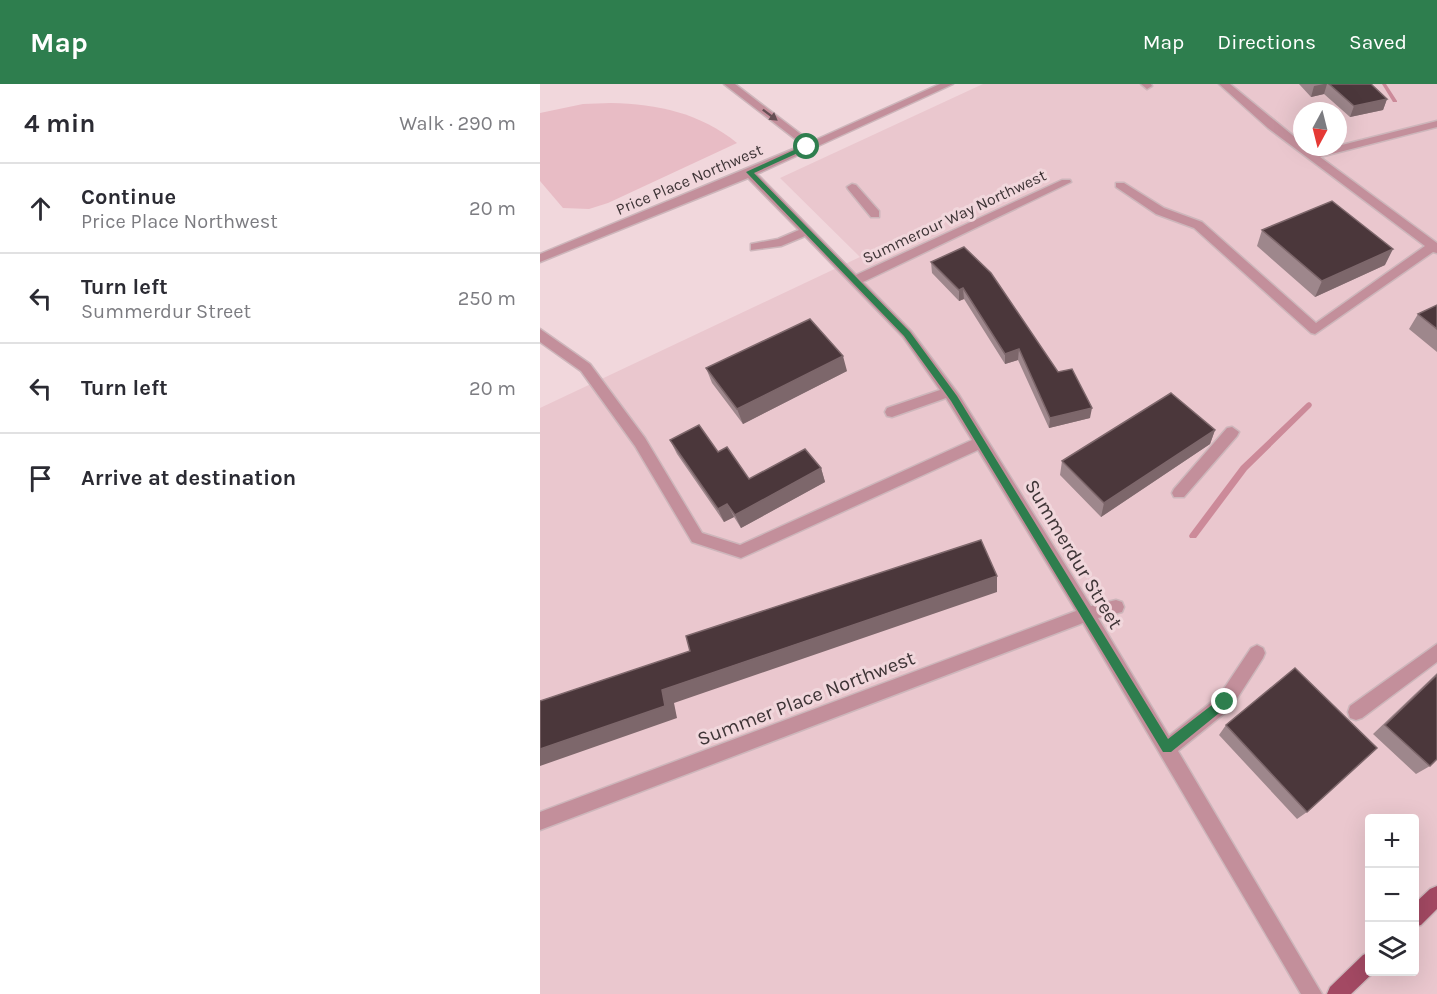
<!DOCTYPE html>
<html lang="en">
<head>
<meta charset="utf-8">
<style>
	body { margin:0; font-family:Karla,sans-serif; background:#f7f7f7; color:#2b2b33 }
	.controls { position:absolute; right:18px; bottom:18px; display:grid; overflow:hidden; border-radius:6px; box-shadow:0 6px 24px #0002 }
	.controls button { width:54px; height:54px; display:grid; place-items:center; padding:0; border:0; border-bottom:2px solid #e1e1e2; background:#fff; color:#2b2b33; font:30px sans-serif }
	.compass { position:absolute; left:753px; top:18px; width:54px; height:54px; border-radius:50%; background:#fff; box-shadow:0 6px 24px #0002; rotate:187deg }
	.stop { position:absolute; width:18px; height:18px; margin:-14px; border:4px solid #2e7e4e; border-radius:50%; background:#fff }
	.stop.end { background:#2e7e4e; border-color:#fff; box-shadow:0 2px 6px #0008 }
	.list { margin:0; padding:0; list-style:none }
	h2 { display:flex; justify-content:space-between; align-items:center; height:78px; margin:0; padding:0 24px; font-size:26px }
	h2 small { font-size:20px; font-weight:400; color:#7c7c81 }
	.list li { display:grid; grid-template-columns:39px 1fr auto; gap:18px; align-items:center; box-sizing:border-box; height:90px; padding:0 24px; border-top:2px solid #e1e1e2 }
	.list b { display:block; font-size:22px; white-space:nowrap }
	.list p { margin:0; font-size:20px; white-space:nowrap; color:#7c7c81 }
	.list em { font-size:20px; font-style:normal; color:#7c7c81 }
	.icon { flex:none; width:33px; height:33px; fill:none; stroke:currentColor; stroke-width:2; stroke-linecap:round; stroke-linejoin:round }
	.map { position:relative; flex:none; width:897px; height:910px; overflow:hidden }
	header { display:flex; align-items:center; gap:36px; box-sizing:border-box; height:84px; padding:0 30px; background:#2e7e4e; color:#fff }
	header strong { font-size:28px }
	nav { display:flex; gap:33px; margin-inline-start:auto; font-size:21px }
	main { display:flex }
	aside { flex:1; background:#fff }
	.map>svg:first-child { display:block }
</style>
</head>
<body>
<header>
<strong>Map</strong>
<nav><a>Map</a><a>Directions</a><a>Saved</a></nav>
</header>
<main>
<aside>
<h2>4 min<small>Walk · 290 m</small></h2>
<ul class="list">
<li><svg class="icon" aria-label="ahead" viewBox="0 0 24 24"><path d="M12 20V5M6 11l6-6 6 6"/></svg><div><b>Continue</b><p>Price Place Northwest</p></div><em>20 m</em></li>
<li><svg class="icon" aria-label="left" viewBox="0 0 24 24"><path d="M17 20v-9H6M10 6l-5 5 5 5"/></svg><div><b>Turn left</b><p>Summerdur Street</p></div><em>250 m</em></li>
<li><svg class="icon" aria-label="left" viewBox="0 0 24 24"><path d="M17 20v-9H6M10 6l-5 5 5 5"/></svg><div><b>Turn left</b></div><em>20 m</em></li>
<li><svg class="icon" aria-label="arrive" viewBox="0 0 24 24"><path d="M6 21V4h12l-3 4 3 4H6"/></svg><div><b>Arrive at destination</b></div></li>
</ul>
</aside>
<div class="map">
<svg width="897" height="910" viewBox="0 0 897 910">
	<rect width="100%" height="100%" fill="#f1d7dc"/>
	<!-- built -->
	<path fill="#eac7ce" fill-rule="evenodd" d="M443,0H897V910H0V324L320,173L240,94ZM762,27H798V63H762ZM830,734H874V888H830Z"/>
	<!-- green -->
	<path fill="#e8bcc5" d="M71,19C118,20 160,29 197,59L68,119L49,125L23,124L0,97V29L43,20Z"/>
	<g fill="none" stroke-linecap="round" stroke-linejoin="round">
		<!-- stream -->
		<path fill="#cc8a99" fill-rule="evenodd" d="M842,0H846L857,17V18H853Z
			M769,318L771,319L772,321L771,323L707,386L656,454H650L649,452L650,450L701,382L767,319Z"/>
		<defs>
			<path id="minor" d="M184,0H195L271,58L400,0H413L217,90L316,191L522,96H530L531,98L323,198L371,247L419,311L551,522L576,516L582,518L584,523L582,528L558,534L629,652L679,612L711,564L717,561L723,564L725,569L723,574L691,624L638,667L782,910H761L543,539L0,746V728L536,527L438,366L201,474L152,458L95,362L41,287L0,258V245L50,280L105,354L162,449L200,461L432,356L406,314L352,333L347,332L345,328L347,324L400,306L363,253L265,152L241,162L211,166V160L238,155L259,146L208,94L0,178V170L263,61Z
				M601,0H611L612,2L607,5Z
				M679,0H690L762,59V63H767L774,68L897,37V43L780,73L897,159V169L893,168L775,250L771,249L654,144L616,130L576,103V99H584L624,124L662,138L776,239L885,162L728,44Z
				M312,100L316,101L339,127V133H331L308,105L307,103Z
				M692,343L699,348L697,352L644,413H634L632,409L634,405L687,344Z
				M897,560V578L822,634L816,636L810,634L808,628L810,622Z"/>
			<path id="major" d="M897,802V825L881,841L874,843V820L890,805Z
				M830,868V888H834L811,910H787L790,903L823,871Z"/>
		</defs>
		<!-- minor casing -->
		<use href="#minor" stroke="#cdb6bb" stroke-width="3"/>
		<!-- major casing -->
		<use href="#major" stroke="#cdb6bb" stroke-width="3"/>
		<!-- minor -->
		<use href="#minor" fill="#c38f9b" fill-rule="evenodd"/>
		<!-- major -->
		<use href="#major" fill="#a34963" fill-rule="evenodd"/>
	</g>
	<!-- wall -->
	<path fill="#9e878c" d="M759,0H831L847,15L843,26L810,33L784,10L771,13Z
		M722,146L845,181L775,213L717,162Z
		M424,163L518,288L550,334L509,344L478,276L465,280L424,215L419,217L392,189L391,178Z
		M897,221V268L869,245L878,230Z
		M166,284L307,287L203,340L172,299Z
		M675,346L670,360L561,433L520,391L522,377Z
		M130,356L178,368L209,395L281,384L285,398L201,444L194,433L184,438L137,370Z
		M897,589V675L890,682L876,690L833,650Z
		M686,641L767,728L757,735L679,651Z"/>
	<!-- shaded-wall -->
	<path fill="#7d676b" d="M784,0H787L784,10L771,13L774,2Z
		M847,15L843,26L810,33L814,22Z
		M853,165L845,181L775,213L782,197Z
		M423,204L424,215L419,217V206Z
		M479,265L478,276L465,280V270Z
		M303,272L307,287L203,340L197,325Z
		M552,324L550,334L509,344L510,334Z
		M675,346L670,360L561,433L564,419Z
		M281,384L285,398L201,444L195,431Z
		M187,420L194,433L184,438L178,425Z
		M457,492V508L134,619L137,634L0,682V665L122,606Z"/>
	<!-- building -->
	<path fill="#4b373b" stroke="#7d676b" stroke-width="1.5" d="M789,0H831L847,15L814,22Z
		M792,117L853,165L782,197L722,146Z
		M424,163L451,189L518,288L532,285L552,324L510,334L479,265L465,270L423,204L419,206L391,178Z
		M897,221V245L878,230Z
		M270,235L303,272L197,325L166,284Z
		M631,309L675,346L564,419L522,377Z
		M159,341L178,368L187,363L209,395L265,365L281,384L195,431L187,420L178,425L130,356Z
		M441,456L457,492L122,606L125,622L0,665V617L150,567L146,552Z
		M755,584L837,664L767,728L686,641Z
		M897,591V675L890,682L845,641Z"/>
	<!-- one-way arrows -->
	<defs><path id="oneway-solid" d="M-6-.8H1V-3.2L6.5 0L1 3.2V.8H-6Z" transform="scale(1.5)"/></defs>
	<use fill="#664f54" href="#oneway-solid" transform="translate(230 31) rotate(37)"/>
	<!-- route -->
	<path fill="#2e7e4e" d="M265,61L271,63L214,89L370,248L417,312L628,655L681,614H689V621L631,668H623L411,317L364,252L206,88Z"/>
	<g text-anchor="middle" stroke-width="6" stroke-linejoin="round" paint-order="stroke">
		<!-- far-street labels -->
		<g font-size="16" fill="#3e3436" stroke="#f1d7dc">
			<text transform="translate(149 95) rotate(-23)" y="6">Price Place Northwest</text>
			<text transform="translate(414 132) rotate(-25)" y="6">Summerour Way Northwest</text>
		</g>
		<!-- street labels -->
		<g font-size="20" fill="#3e3436" stroke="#f1d7dc">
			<text transform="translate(534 470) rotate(59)" y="7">Summerdur Street</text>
			<text transform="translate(266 614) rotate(-21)" y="7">Summer Place Northwest</text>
		</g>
	</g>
</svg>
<div class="controls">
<button>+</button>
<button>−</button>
<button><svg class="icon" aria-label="layers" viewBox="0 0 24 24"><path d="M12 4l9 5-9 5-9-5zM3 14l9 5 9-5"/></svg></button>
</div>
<svg class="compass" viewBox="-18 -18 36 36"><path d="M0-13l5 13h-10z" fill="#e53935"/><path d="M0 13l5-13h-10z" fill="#7c7c81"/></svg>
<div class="stop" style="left:267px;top:63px"></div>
<div class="stop end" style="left:685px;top:618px"></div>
</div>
</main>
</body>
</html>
